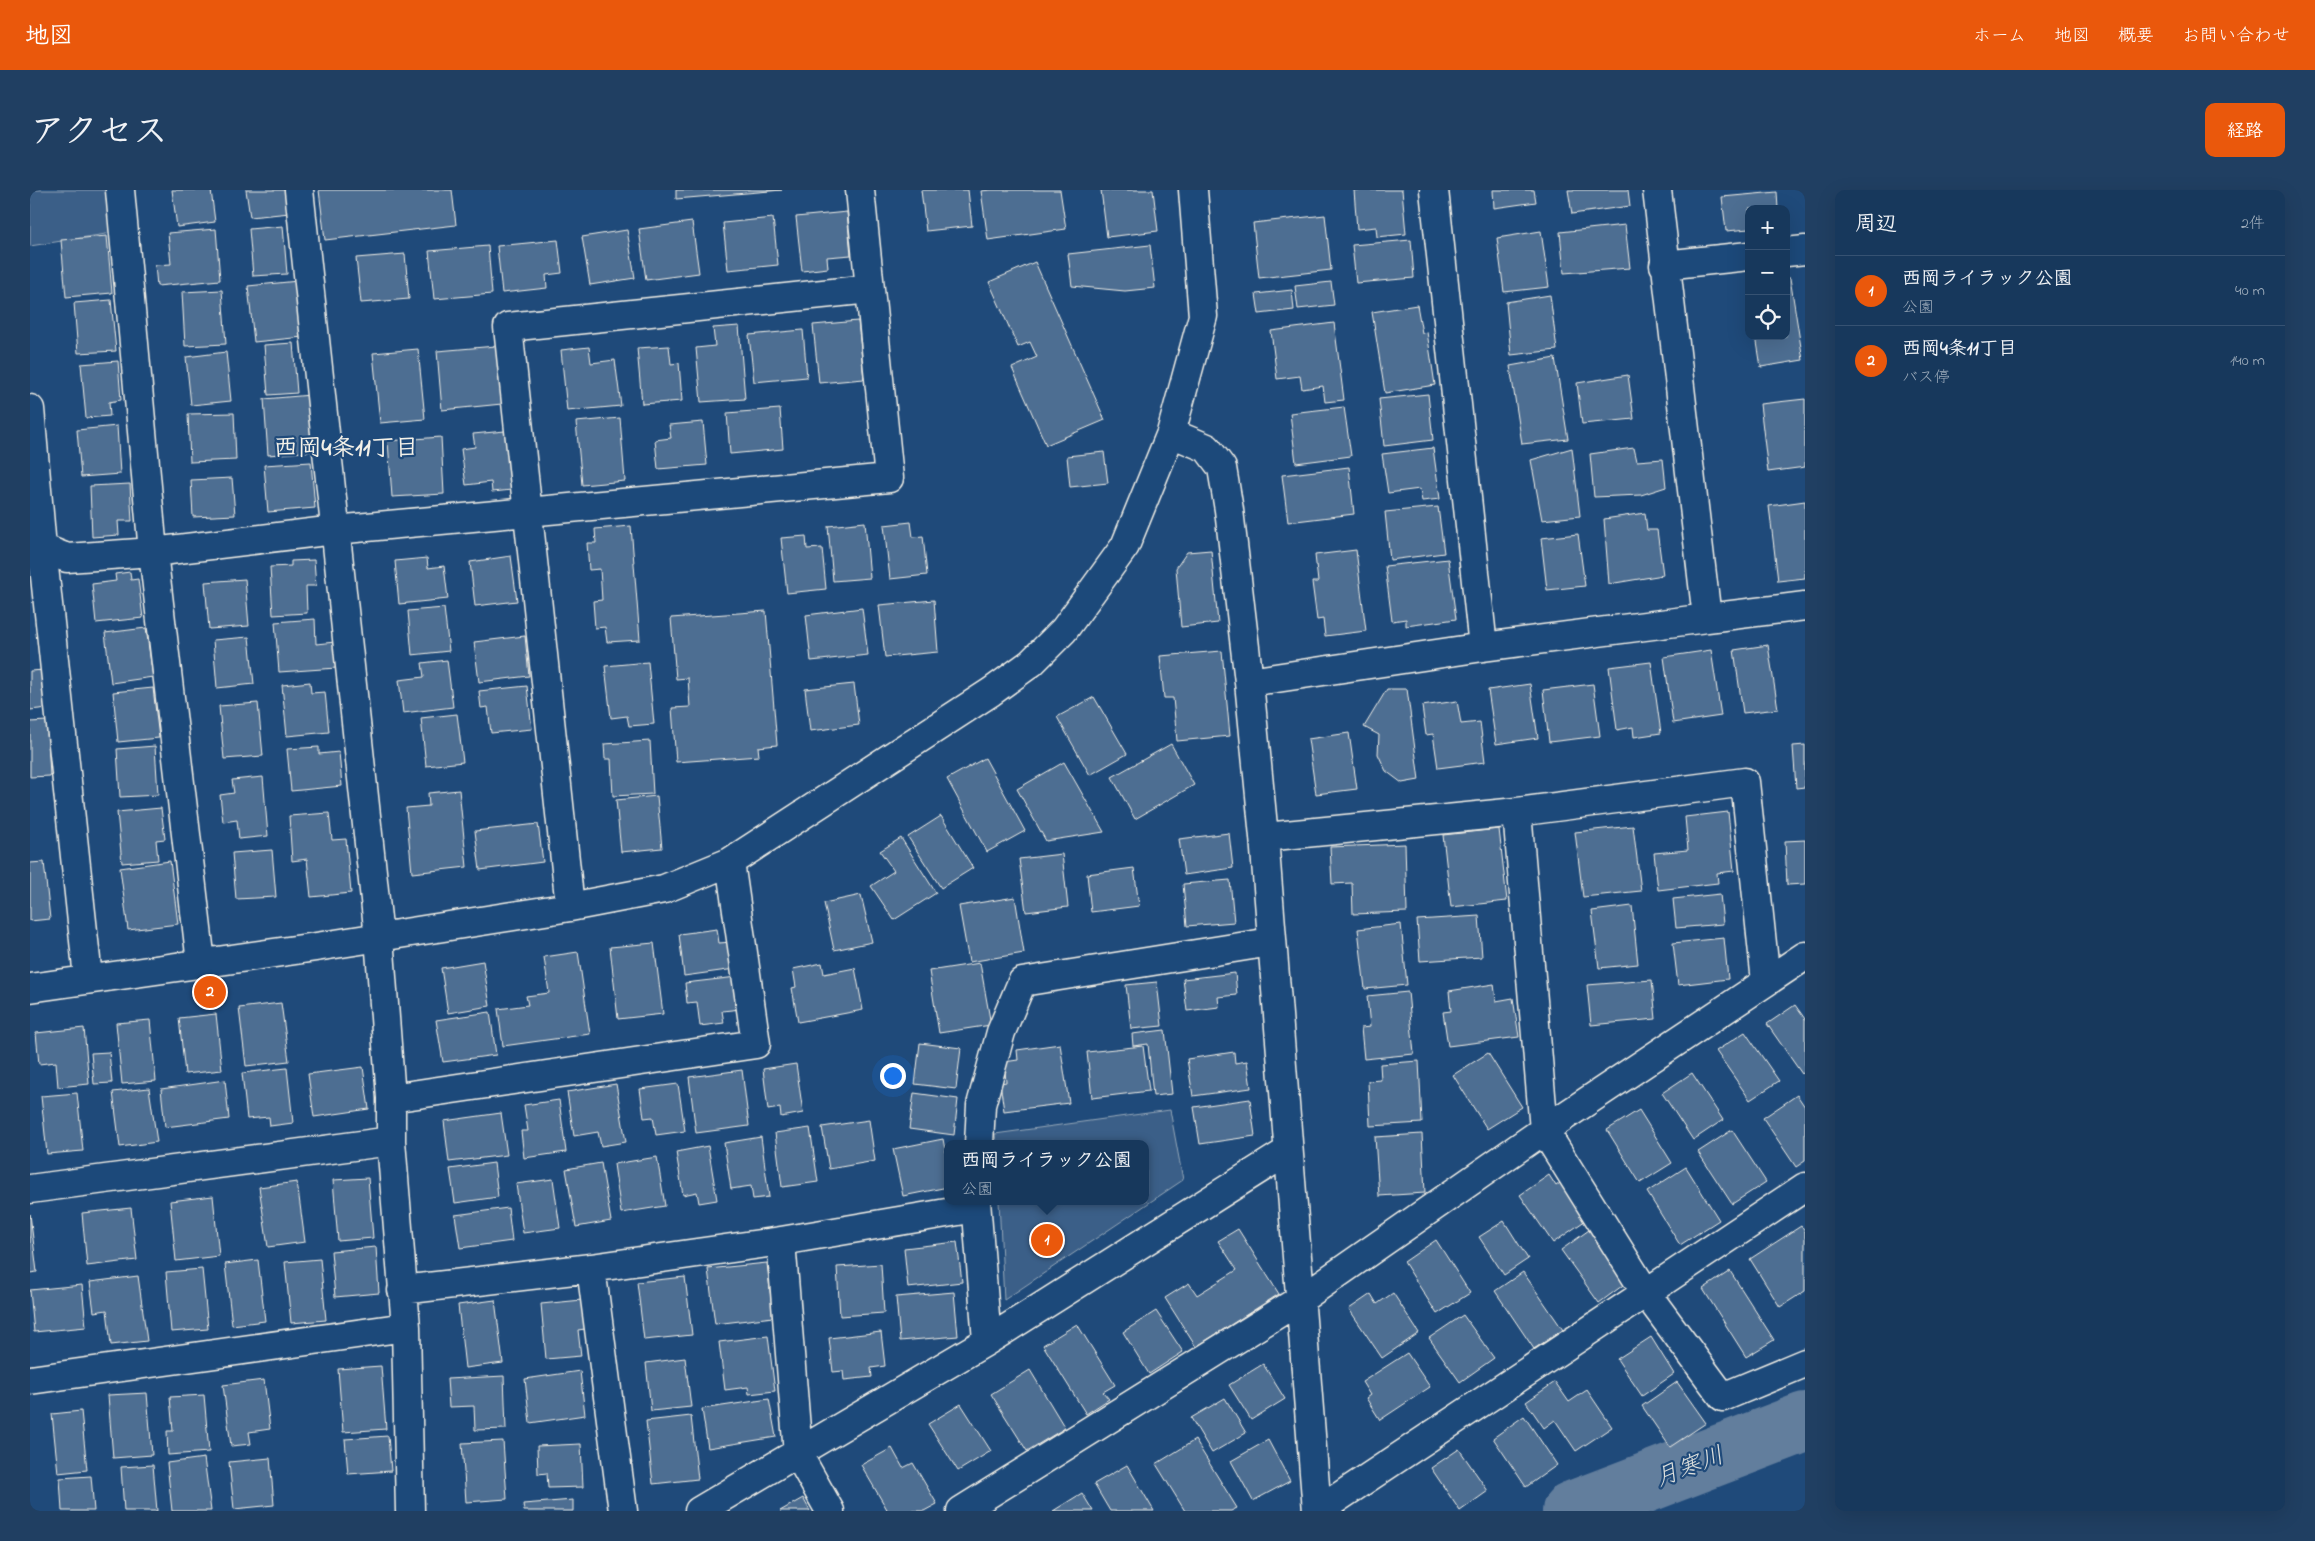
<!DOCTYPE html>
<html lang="ja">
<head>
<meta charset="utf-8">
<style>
	body { margin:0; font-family:"Indie Flower","Klee One",sans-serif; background:#203f62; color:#f1f3f6 }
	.controls { position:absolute; right:15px; top:15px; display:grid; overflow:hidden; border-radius:10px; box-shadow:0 5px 20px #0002 }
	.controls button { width:45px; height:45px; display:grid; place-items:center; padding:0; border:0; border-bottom:1px solid #365272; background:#17385c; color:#f1f3f6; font:25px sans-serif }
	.you { position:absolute; left:862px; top:885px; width:18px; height:18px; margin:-12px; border:4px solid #fff; border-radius:50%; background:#1a73e8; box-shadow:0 0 0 8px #1a73e833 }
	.badge { display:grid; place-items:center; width:32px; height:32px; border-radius:50%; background:#ea580c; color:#fff; font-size:16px; font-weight:700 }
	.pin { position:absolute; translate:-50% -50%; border:2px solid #fff; box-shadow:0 1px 5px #0006 }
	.popup { position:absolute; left:914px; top:950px; width:205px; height:65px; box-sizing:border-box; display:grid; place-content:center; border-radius:10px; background:#17385c; filter:drop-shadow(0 1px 4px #0005); font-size:16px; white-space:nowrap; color:#9eacbb }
	.popup b { font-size:19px; color:#f1f3f6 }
	.popup::after { content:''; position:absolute; left:50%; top:100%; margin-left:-10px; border:10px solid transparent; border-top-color:#17385c }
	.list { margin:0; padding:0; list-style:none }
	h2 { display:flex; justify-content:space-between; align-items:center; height:65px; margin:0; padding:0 20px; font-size:21px }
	h2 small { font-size:16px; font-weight:400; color:#9eacbb }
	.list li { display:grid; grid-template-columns:32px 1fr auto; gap:15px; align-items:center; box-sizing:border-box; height:70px; padding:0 20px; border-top:1px solid #365272 }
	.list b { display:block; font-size:19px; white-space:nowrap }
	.list p { margin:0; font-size:16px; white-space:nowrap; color:#9eacbb }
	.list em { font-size:16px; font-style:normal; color:#9eacbb }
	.icon { flex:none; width:28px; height:28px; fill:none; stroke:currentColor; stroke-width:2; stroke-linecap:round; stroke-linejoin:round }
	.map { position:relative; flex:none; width:1775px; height:1321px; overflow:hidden; border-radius:10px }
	header { display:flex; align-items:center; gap:30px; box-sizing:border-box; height:70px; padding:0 25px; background:#ea580c; color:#fff }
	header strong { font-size:24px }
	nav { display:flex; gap:28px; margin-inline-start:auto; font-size:18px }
	.intro { display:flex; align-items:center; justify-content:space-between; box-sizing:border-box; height:120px; padding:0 30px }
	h1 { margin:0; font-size:35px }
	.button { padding:12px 22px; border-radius:10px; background:#ea580c; color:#fff; font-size:18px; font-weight:700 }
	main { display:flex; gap:30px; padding:0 30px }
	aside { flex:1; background:#17385c; border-radius:10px; box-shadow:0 5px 20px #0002 }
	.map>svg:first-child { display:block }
</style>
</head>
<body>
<header>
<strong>地図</strong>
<nav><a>ホーム</a><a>地図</a><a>概要</a><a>お問い合わせ</a></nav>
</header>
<div class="intro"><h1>アクセス</h1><a class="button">経路</a></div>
<main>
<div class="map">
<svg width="1775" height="1321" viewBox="0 0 1775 1321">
	<rect width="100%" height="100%" fill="#1f4a7a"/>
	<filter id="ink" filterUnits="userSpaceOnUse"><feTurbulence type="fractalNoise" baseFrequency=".02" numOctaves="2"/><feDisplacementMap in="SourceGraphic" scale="10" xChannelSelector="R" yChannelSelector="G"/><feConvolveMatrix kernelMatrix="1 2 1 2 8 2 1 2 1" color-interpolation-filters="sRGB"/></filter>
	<g filter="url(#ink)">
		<!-- green -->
		<path fill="#3a5f88" stroke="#97a8b8" d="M0,0H78L82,43L0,56Z
			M1140,920L1153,990L974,1110L969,1011H1116V954H966L965,944Z"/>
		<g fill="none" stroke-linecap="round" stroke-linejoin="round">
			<!-- river -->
			<path stroke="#627e9d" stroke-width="60" d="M1542,1321L1775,1232"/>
		</g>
		<!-- building -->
		<path fill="#4d6e92" stroke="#f4f1e8" d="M142,0H181L185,32L147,37Z
			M216,0H257L260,23L220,27Z
			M289,0H422L426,35L295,50Z
			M646,0H752L646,9Z
			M891,0H938L942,36L896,41Z
			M961,0H1030L1036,39L958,50L951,1Z
			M1071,0H1123L1128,41L1077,47Z
			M1324,0H1372L1376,44L1347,47L1346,37L1327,39Z
			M1463,0H1504L1506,12L1464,18Z
			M1538,0H1598L1600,16L1542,24Z
			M1747,2L1748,19H1719V39L1696,41L1692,7Z
			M817,22L821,65L797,67L798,78L772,81L766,27Z
			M1295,25L1301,80L1229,88L1223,33Z
			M743,28L748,75L698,80L693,33Z
			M662,32L669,83L616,90L609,39Z
			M1595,35L1600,78L1534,83L1530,42Z
			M253,36L257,84L223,86L219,39Z
			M186,39L190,90L127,96L125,75L141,74L138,43Z
			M597,40L605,88L560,95L552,47Z
			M1511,41L1519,97L1474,102L1467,48Z
			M77,46L82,103L36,107L31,50Z
			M528,50L532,83L516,85L517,98L472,103L467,56Z
			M1381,50L1384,88L1326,93L1322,55Z
			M1120,55L1125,98L1095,101L1042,96L1038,64Z
			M458,56L462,104L404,109L399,61Z
			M375,64L379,109L331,113L326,68Z
			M1005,72L1075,230L1016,255L982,178L1007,167L1000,152L988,157L959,92Z
			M1756,88H1760L1773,170L1731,177L1726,146H1756Z
			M268,91L273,147L224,152L218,96Z
			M1301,92L1304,115L1268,119L1265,96Z
			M192,100L196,154L155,156L152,102Z
			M1262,100L1264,120L1229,124L1226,104Z
			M1520,105L1527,160L1481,165L1476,112Z
			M81,110L86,161L48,163L44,113Z
			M1387,115L1392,143L1397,142L1405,195L1355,203L1342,122Z
			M828,131L834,189L789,193L783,135Z
			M1304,133L1314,210L1295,212L1293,196L1272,199L1270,186L1247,189L1241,141Z
			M709,136L715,209L671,212L666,158L685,156L683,138Z
			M773,140L777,187L724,192L719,145Z
			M263,153L267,203L238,205L234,155Z
			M466,156L472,214L412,220L407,161Z
			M639,156L641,174L649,173L652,211L612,214L607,158Z
			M559,157L561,173L585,170L591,216L537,221L531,160Z
			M388,159L395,229L350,233L343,163Z
			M196,162L201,211L161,215L156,167Z
			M1525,168L1538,249L1492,254L1480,176Z
			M88,171L91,210L79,212L80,226L56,228L51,174Z
			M1598,185L1604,229L1552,234L1547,193Z
			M1398,204L1403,250L1354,256L1349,209Z
			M281,205L285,261L238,265L234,209Z
			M1775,209V277L1738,282L1730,214Z
			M1314,217L1321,266L1266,273L1260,223Z
			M750,219L753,259L700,264L697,223Z
			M204,223L206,270L160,272L158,224Z
			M590,228L595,291L552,295L546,232Z
			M673,232L677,275L628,279L625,250L641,248L639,235Z
			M87,236L90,284L51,287L47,240Z
			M475,241L482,300L462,302L461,292L436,295L431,259L445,257L443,244Z
			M411,247L414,304L362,307L358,251Z
			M1403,258L1410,309L1392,311L1390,299L1358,303L1352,264Z
			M1542,258L1550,326L1512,330L1501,270Z
			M1604,258L1607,271L1633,269L1636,297L1611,305L1564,307L1560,264Z
			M1074,262L1078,293L1040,297L1037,266Z
			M281,272L285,318L238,322L234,275Z
			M1319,277L1324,324L1258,332L1252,285Z
			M202,288L205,325L163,327L161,290Z
			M100,294L102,331H88L89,345L62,347L60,296Z
			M1775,311V388L1748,391L1739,316Z
			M1408,317L1414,363L1360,370L1355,322Z
			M1615,323L1617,340H1627L1633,385L1579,394L1574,329Z
			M835,332L840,388L803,391L798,336Z
			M881,332L883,347L893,346L897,385L860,389L854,335Z
			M601,336L610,450L577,452L575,437L565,438L563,411L572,410L570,379L559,380L557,353H566L565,339Z
			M1548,344L1555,396L1517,400L1511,348Z
			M776,346L777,359L792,358L796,399L757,403L751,348Z
			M1181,360L1188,433L1151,437L1146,378L1157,362Z
			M1326,360L1336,441L1295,446L1293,429L1287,430L1282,392H1288L1285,365Z
			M481,366L487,411L445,416L440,372Z
			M397,368L398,378L414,376L418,409L369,414L365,371Z
			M1418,369L1426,429L1376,436V429L1362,431L1355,376Z
			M284,370L286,396H276L277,423L243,425L240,377L261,376V371Z
			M100,382L101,390L108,389L113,428L66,433L62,394L86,391L85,384Z
			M215,389L219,436L179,439L175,392Z
			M904,410L908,462L855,467L849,415Z
			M414,418L419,461L382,465L378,421Z
			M832,418L838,465L781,471L776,425Z
			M736,421L747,555L728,557L729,566L646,572L642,518L660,517L658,488L646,489L641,428Z
			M285,429L286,454L305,452L307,478L249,482L245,432Z
			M116,438L123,487L81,493L75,443Z
			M495,446L499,486L449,492L444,452Z
			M219,447L224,494L187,498L183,450Z
			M1738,455L1748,519L1713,523L1704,460Z
			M1681,460L1691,526L1643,533L1634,467Z
			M1192,461L1200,546L1147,551L1143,508H1134L1130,466Z
			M417,470L423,517L373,523L369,490L394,487L392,473Z
			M618,472L624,534L599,536L597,526L581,528L575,476Z
			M1621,472L1631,543L1604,547L1603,537L1587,540L1579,477Z
			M15,480L18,518L0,520V481Z
			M280,492L281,503L295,502L299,542L257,546L252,495Z
			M824,494L829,535L780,541L775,499Z
			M1500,494L1508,548L1466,554L1458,500Z
			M1563,494L1570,546L1519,552L1513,500Z
			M497,496L502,539L461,543L458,517L451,518L449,501Z
			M123,498L129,548L88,552L83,502Z
			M1357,499H1377L1389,590L1372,593L1356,581L1348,564L1349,545L1334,537Z
			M1064,507L1097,564L1060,585L1027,527Z
			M1427,511L1431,534L1450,532L1455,572L1408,578L1403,544L1396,545L1392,516Z
			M228,513L233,566L194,569L189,516Z
			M427,524L433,572L396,576L391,528Z
			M17,531L20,586L0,587V532Z
			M1319,543L1327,599L1286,604L1278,549Z
			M620,551L623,604L583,606L581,569H575L574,554Z
			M1141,554L1164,595L1105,629L1082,587Z
			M1775,555V597L1766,598L1763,556Z
			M125,556L128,605L90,607L87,559Z
			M289,557V564L309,562L312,596L261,601L257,559Z
			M955,568L995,641L957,662L917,589Z
			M1034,572L1074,642L1016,651L987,599Z
			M233,587L238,646L209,649L207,630L193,632L190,605L204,603L202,590Z
			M429,600L437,677L382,683L376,618L399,616L398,603Z
			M627,606L632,658L591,662L586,610Z
			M131,618L135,649L126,650L128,670L92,673L87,622Z
			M1698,622L1704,681L1687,683L1688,693L1628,700L1624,663L1658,660L1655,627Z
			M299,623L302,650L316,649L321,703L281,707L277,669L262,671L259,626Z
			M911,626L943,678L911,698L878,647Z
			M508,634L513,672L450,680L445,641Z
			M1603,636L1611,701L1553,707L1545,642Z
			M1469,639L1477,711L1421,717L1413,645Z
			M1199,643L1203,678L1154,685L1149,649Z
			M871,648L906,703L864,730L841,696L864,681L850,661Z
			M1775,650V694L1757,695L1755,651Z
			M1375,654L1377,722L1323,724L1322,693L1302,694L1300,657Z
			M242,660L246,707L206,709L202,663Z
			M1032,664L1038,717L996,722L989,669Z
			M140,671L148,734L98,740L90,678Z
			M14,672L20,729L0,731V673Z
			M1104,678L1109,716L1061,722L1057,684Z
			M1200,690L1204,732L1157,736L1153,694Z
			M1690,704L1693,734L1646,738L1643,709Z
			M831,705L842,752L804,760L794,713Z
			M985,707L994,763L939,772L929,716Z
			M1602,716L1608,774L1569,778L1562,721Z
			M1449,726L1452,767L1390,771L1387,730Z
			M1371,734L1377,795L1335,799L1328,739Z
			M687,739L689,753L702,752L705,779L654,786L649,744Z
			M1694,748L1698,789L1648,795L1643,753Z
			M624,753L633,824L588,829L580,757Z
			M548,762L560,844L473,856L468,819L498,815L496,806L519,803L514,767Z
			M453,771L460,816L418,823L411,778Z
			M792,773L794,784L825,778L833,820L768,832L762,798L766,797L763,779Z
			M950,773L961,835L909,843L899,781Z
			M1205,783L1207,805L1188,807L1189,817L1157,821L1153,789Z
			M707,787L711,819L692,821L694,833L670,836L667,812L657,813L655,793Z
			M1622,790L1626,829L1561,835L1557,795Z
			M1127,792L1132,836L1101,839L1096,795Z
			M1464,794L1466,811L1483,808L1489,847L1418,856L1413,822L1421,821L1419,801Z
			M1378,802L1384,864L1334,869L1331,838L1340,837L1337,806Z
			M251,813L259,871L216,876L209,818Z
			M1765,815L1775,829V882L1772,884L1737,834Z
			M460,822L466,865L413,872L406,830Z
			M186,824L192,880L155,884L149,828Z
			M120,830L126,891L92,894L86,833Z
			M54,838L59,894L28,897L26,872L9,874L6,843Z
			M1135,840L1142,904L1123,906L1118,854L1103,856L1102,844Z
			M1715,842L1749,891L1720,910L1686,861Z
			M890,853L931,858L926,899L885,894Z
			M1030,854L1039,913L974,921L970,893L976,892L974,872L988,870L987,860Z
			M1113,856L1119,901L1062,908L1057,862Z
			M79,862L82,893L64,894L61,863Z
			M1204,862L1205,873L1217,871L1221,898L1163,906L1157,869Z
			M1458,863L1492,917L1457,939L1423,885Z
			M1389,871L1392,933L1340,936L1338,891L1351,890L1350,874Z
			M766,874L773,923L751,927L750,918L738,920L733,879Z
			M333,877L339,919L284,927L278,884Z
			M257,878L263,933L240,936L239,927L217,929L212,883Z
			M712,880L719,936L666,943L659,887Z
			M1662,883L1693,930L1663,950L1632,903Z
			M195,890L199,929L135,937L131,899Z
			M586,894L596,952L571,956L568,942L544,946L537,902Z
			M648,894L655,941L626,945L623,927L614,928L610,899Z
			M119,898L127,952L90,957L83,902Z
			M47,903L53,961L17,964L11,906Z
			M884,903L928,909L924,945L879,939Z
			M1767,905L1775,917V971L1766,977L1733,928Z
			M1220,909L1225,946L1170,954L1164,917Z
			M529,910L536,962L494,968L491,941H498L494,915Z
			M1609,920L1642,973L1610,993L1577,940Z
			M471,923L477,965L419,972L414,931Z
			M839,930L845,971L799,979L792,937Z
			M780,938L788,992L752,997L745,943Z
			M1702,940L1736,992L1702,1014L1668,962Z
			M1392,944L1395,1003L1349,1006L1345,947Z
			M731,947L739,1007L723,1009L721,996L701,999L694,953Z
			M913,949L918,976V997L873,1006L863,959Z
			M678,956L687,1010L669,1013L667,1002L653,1005L646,962Z
			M627,967L635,1016L591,1023L584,974Z
			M464,973L468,1007L425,1013L420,979Z
			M571,973L581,1031L546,1037L536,979Z
			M1656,977L1689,1030L1650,1055L1617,1002Z
			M1519,985L1526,996L1530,993L1556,1030L1523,1053L1490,1005Z
			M338,988L343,1048L308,1051L303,990Z
			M523,989L530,1038L493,1043L486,994Z
			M267,992L275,1052L238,1057L229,997Z
			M183,1006L189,1066L146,1071L140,1011Z
			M101,1018L107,1070L57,1076L52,1023Z
			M478,1018L482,1051L430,1058L425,1025Z
			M0,1024L7,1082L0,1083Z
			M1474,1031L1498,1069L1474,1085L1449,1047Z
			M1771,1036L1775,1042V1101L1750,1117L1720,1069Z
			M1208,1039L1249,1104L1166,1157L1135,1108L1159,1093L1167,1105L1207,1080L1188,1051Z
			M1559,1040L1596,1093L1569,1113L1531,1060Z
			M1406,1050L1440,1103L1407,1124L1374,1072Z
			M927,1052L932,1092L878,1098L874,1058Z
			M346,1057L349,1103L305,1107L301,1061Z
			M290,1069L296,1130L261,1133L255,1072Z
			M228,1070L235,1131L202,1135L195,1074Z
			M737,1073L743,1127L685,1134L678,1079Z
			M851,1074L854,1123L810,1126L807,1077Z
			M172,1079L178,1139L141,1142L136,1082Z
			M1700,1081L1744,1150L1716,1167L1673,1099Z
			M1493,1082L1533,1140L1504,1159L1465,1101Z
			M108,1086L117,1151L81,1155L77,1120L64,1122L60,1092Z
			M655,1087L662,1145L614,1150L607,1092Z
			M52,1095L56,1137L4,1142L0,1100Z
			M924,1102L928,1146L870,1151L866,1107Z
			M1363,1103L1389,1143L1352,1168L1319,1119L1341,1104L1347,1114Z
			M465,1110L473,1173L435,1178L428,1115Z
			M552,1110L555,1139L548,1140L551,1166L516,1169L511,1114Z
			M1126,1121L1153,1162L1119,1184L1093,1142Z
			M1433,1125L1464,1168L1430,1192L1399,1148Z
			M1047,1134L1085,1195L1073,1202L1079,1209L1056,1224L1013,1155Z
			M851,1142L855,1176L841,1178L842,1187L814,1190L813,1181L803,1182L799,1148Z
			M738,1146L745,1201L719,1204L718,1197L695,1200L689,1152Z
			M1621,1147L1644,1184L1612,1206L1587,1169Z
			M1377,1163L1400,1197L1350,1230L1336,1208L1340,1205L1332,1192Z
			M655,1168L661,1217L621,1221L616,1173Z
			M1233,1174L1255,1209L1221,1230L1199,1195Z
			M351,1176L356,1239L313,1242L308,1179Z
			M1000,1180L1035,1238L997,1261L961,1204Z
			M550,1181L555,1225L500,1233L495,1189Z
			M474,1186L476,1239L445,1240L444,1216L419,1217L417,1189Z
			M234,1190L240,1239L219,1242L221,1254L201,1256L193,1195Z
			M1525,1192L1539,1212L1557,1200L1582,1237L1546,1261L1525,1230L1514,1238L1496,1212Z
			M1647,1192L1676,1233L1640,1257L1612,1216Z
			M117,1203L122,1265L83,1268L78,1205Z
			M174,1205L179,1262L138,1265L137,1241H143L140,1207Z
			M1195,1208L1216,1243L1182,1263L1161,1228Z
			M739,1209L746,1247L678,1258L672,1219Z
			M931,1214L961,1261L928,1281L898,1234Z
			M51,1221L57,1280L28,1283L22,1224Z
			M661,1226L668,1289L623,1294L616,1231Z
			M1494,1226L1527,1275L1496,1297L1463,1248Z
			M358,1246L361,1281L318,1284L315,1249Z
			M1165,1250L1207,1318L1201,1321H1155L1126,1274Z
			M1238,1250L1260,1291L1223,1311L1201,1271Z
			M473,1251L477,1309L436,1312L432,1253Z
			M551,1254L553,1297L518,1298L517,1283L508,1284L507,1256Z
			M862,1258L873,1278L883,1273L907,1314L894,1321H858L831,1275Z
			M1429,1259L1458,1301L1430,1321L1401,1278Z
			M174,1268L181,1321H142L137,1273Z
			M240,1268L244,1315L204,1319L199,1272Z
			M123,1275L127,1321H94L91,1277Z
			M1097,1275L1124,1321H1080L1064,1294Z
			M61,1286L64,1321H32L30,1288Z
			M1052,1303L1063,1321H1023Z
			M773,1308L780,1321H750Z
			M543,1310V1321H494L493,1314Z"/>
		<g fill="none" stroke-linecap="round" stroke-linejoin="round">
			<defs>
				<path id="minor" d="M90,0L123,362L171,773
					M269,0L349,747L361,908V951L376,1137L380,1321
					M1404,0L1453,457
					M1756,62L1775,60
					M1634,75L1719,66
					M0,219L12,358L58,788
					M1141,243L1177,258L1192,278L1199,320L1219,492L1234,647L1287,1321
					M0,359L12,358L37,368L123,362L305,340L859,288L830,0
					M1677,428L1775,416
					M1219,492L1453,457L1677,428L1627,0
					M1487,622L1514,940L1616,1103L1693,1207L1775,1173
					M1234,647L1487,622L1715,592L1736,792
					M540,717L478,137L840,99
					M0,798L286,757L540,717L634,699L700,672L961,502L1001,473L1034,440L1095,356L1141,243L1173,126L1163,0
					M361,908L726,854L700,672
					M949,954L951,915L971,842L992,792L1241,752
					M0,999L361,951
					M946,1011L957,1151
					M751,1051L768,1264L800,1321
					M561,1078L593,1321
					M372,1100L561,1078L751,1051L946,1018
					M0,1190L376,1137
					M669,1321L957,1151L1258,961
					M931,1321L1271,1109L1514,940L1775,766
					M1288,1321L1775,997"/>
			</defs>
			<!-- minor casing -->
			<use href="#minor" stroke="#f4f1e8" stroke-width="31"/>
			<!-- minor -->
			<use href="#minor" stroke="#1f4a7a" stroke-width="28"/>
		</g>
	</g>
	<g text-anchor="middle" stroke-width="4.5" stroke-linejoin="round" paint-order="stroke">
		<!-- neighbourhood labels -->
		<g font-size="24" font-weight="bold" fill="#f4f1e8" stroke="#1f4a7a">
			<text x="316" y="265">西岡4条11丁目</text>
		</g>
		<!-- water labels -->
		<g font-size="24" font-style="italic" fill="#dee0dd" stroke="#1f4a7a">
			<text transform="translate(1659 1276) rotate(-21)" y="8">月寒川</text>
		</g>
	</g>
</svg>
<div class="controls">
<button>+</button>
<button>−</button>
<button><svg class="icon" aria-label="locate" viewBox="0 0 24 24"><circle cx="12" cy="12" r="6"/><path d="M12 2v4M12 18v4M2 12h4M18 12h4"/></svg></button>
</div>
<div class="you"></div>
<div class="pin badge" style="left:1017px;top:1050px">1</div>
<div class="popup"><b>西岡ライラック公園</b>公園</div>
<div class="pin badge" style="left:180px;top:802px">2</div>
</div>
<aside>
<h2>周辺<small>2件</small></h2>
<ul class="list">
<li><span class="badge">1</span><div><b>西岡ライラック公園</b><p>公園</p></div><em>40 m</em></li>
<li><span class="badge">2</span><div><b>西岡4条11丁目</b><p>バス停</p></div><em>140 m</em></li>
</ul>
</aside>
</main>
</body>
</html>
